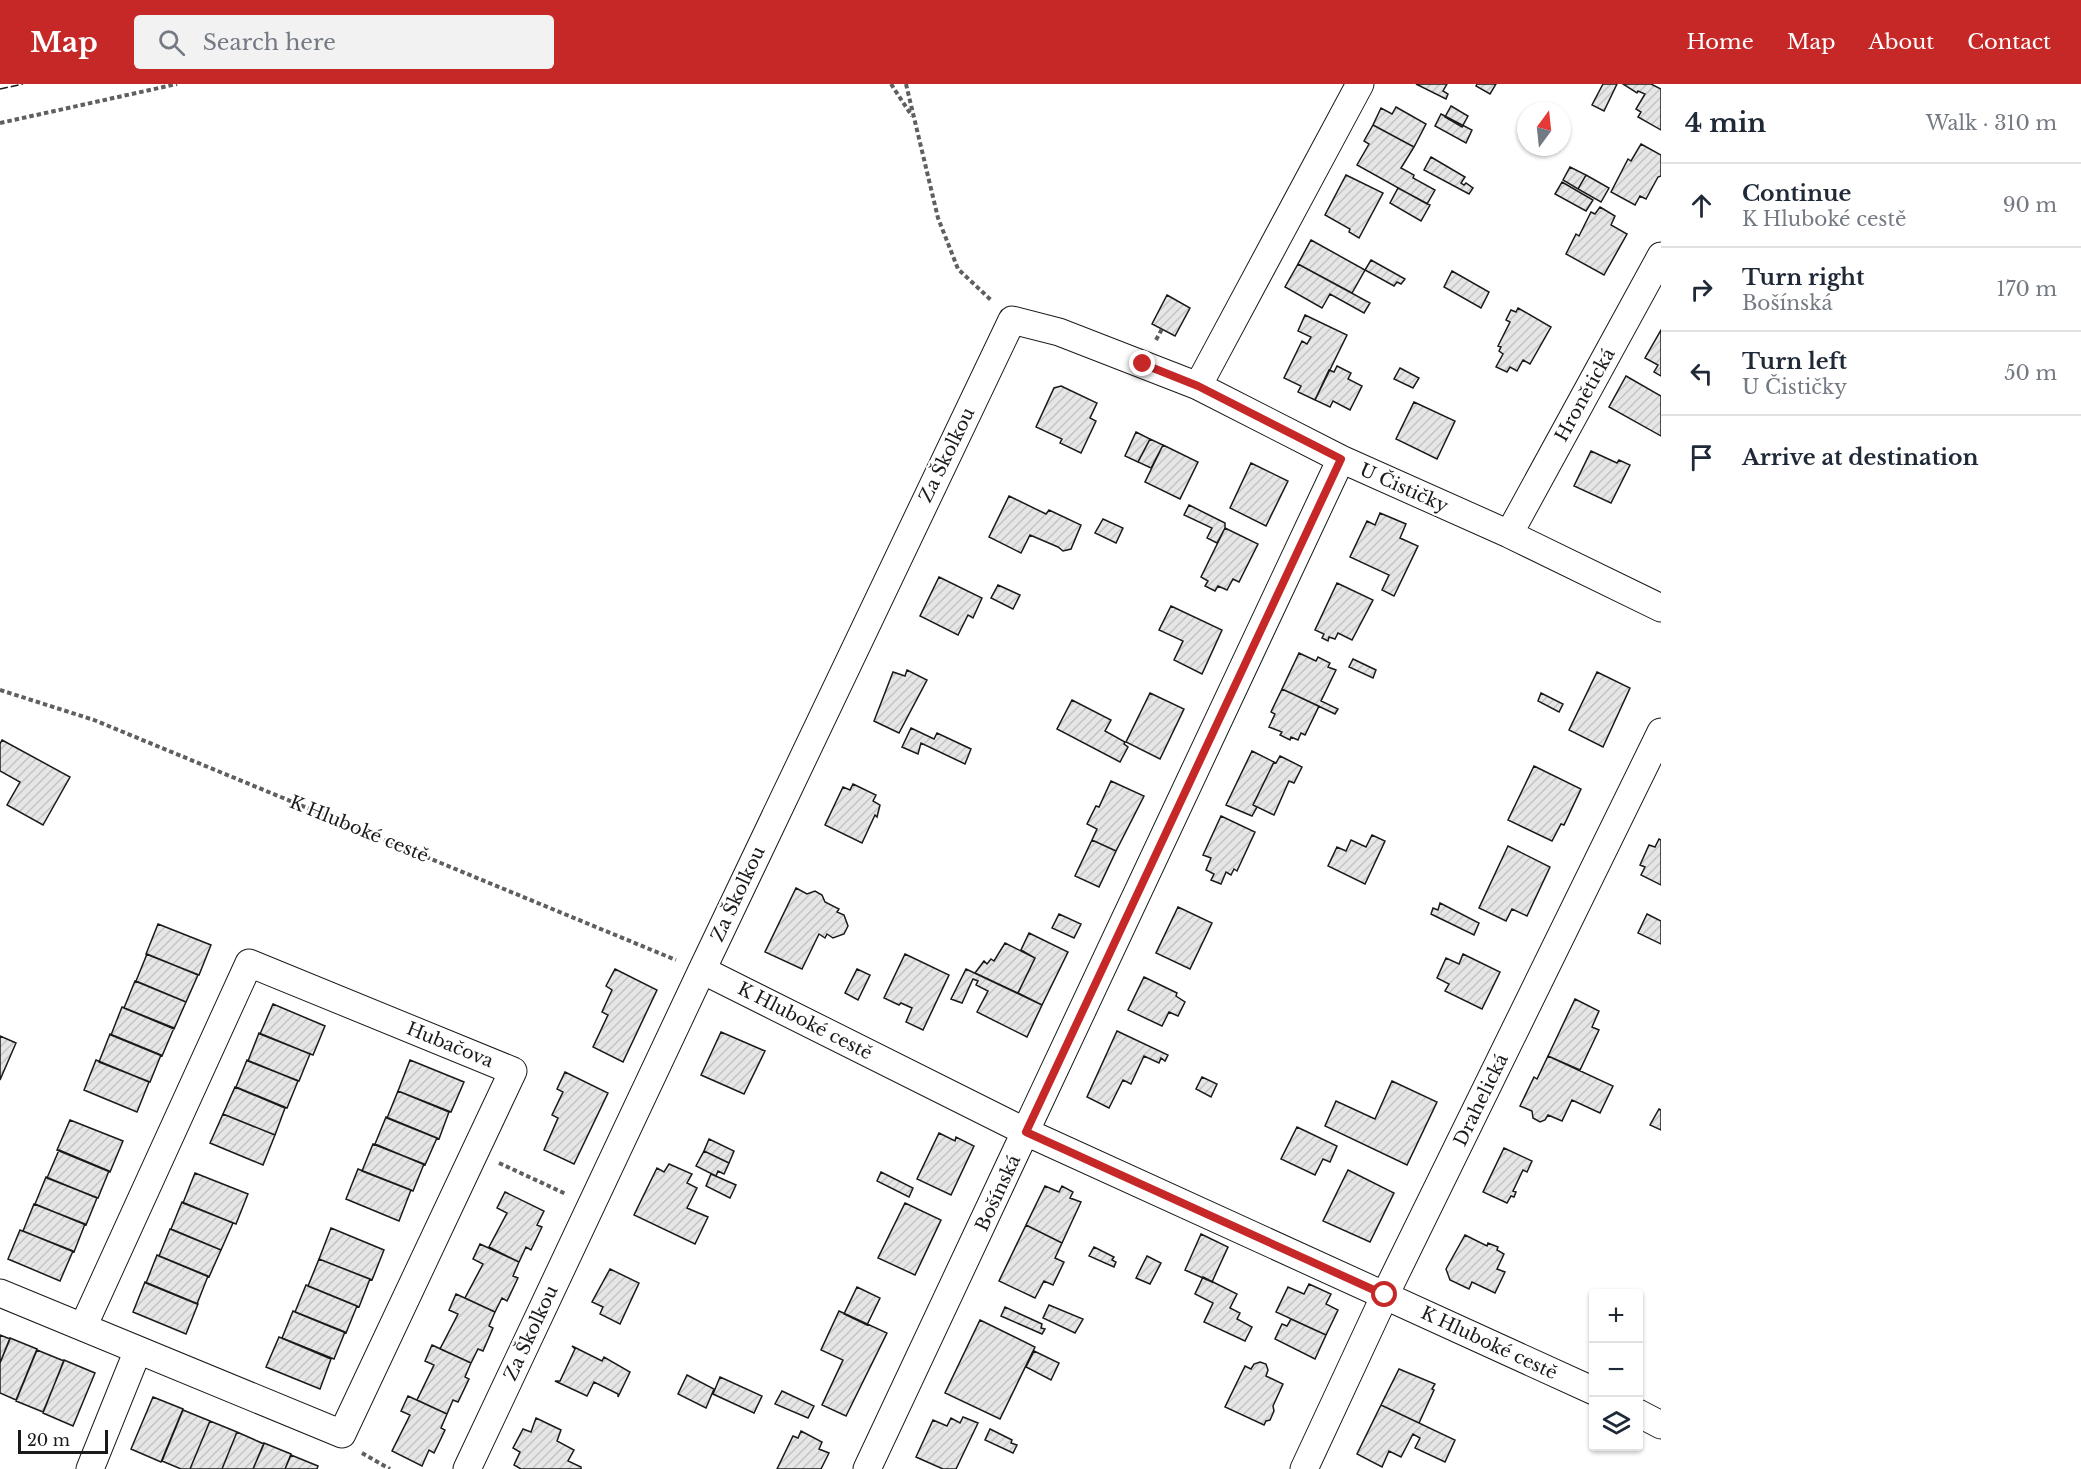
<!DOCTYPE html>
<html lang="en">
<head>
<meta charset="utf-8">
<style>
	body { margin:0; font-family:"Libre Baskerville",serif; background:#f2f2f3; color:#1f2937 }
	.controls { position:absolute; right:18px; bottom:18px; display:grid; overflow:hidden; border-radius:6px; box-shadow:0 2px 4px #0004 }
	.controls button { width:54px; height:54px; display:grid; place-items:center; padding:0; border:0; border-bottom:2px solid #e0e1e3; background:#fff; color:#1f2937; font:30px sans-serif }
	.compass { position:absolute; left:1517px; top:18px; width:54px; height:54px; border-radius:50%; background:#fff; box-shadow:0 2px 4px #0004; rotate:15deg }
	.scale { position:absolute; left:18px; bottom:15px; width:90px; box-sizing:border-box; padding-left:6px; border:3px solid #1a1a1a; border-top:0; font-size:16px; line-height:21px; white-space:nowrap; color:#1a1a1a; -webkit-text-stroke:4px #fff; paint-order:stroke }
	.stop { position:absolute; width:18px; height:18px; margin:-14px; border:4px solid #c62828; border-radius:50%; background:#fff }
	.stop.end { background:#c62828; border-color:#fff; box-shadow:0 2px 6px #0008 }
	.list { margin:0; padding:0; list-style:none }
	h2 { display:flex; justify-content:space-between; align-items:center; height:78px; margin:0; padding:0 24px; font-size:26px }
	h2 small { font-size:20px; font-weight:400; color:#747a83 }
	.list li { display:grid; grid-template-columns:39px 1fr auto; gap:18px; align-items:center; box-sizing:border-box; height:84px; padding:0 24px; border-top:2px solid #e0e1e3 }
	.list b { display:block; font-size:22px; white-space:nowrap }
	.list p { margin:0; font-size:20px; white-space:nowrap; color:#747a83 }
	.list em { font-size:20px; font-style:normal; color:#747a83 }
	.icon { flex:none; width:33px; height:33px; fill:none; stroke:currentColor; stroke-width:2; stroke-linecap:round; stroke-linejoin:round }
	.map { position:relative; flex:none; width:1661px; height:1385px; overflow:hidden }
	header { display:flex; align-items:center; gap:36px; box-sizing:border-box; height:84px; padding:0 30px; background:#c62828; color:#fff }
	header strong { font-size:28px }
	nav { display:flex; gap:33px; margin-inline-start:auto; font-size:21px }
	.search { width:420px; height:54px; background:#f2f2f3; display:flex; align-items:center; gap:15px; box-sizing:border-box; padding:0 21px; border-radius:6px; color:#747a83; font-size:22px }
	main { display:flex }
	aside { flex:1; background:#fff }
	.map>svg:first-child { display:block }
</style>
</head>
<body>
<header>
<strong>Map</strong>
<div class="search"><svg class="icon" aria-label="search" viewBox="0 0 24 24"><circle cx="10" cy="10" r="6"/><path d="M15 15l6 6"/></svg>Search here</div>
<nav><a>Home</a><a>Map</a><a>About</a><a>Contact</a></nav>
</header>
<main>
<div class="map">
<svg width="1661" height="1385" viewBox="0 0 1661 1385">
	<defs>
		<pattern id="building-hatch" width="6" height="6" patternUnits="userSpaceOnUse" patternTransform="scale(1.5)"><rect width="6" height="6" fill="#e6e6e6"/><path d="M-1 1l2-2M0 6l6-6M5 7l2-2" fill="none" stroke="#c5c5c5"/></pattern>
	</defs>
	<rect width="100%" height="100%" fill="#fff"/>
	<!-- building -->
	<path fill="url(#building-hatch)" stroke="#1a1a1a" stroke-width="1.5" d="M1416,0H1447L1443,7L1448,10L1446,15Z
		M1477,0H1496L1490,10L1476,2Z
		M1603,0H1617L1604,27L1592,21Z
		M1623,0H1651L1661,5V46L1638,33L1641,28L1636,25L1645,10L1638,7L1637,9Z
		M1451,22L1468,32L1462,43L1445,33Z
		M1396,23L1426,40L1414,63L1373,41L1381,24L1392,30Z
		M1441,30L1472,46L1466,59L1435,42Z
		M1373,41L1414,63L1401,84L1414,91L1413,94L1435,106L1427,120L1357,81L1369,60L1364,57Z
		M1641,60L1661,71V92L1658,93L1646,115L1640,112L1635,121L1611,108L1628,75L1631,77Z
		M1431,73L1465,93L1461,99L1464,101L1466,99L1473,104L1469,110L1424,86Z
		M1570,83L1586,91L1578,105L1563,96Z
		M1346,91L1383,109L1359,154L1349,148L1350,145L1325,131Z
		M1586,91L1609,104L1601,118L1578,105Z
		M1562,98L1593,116L1586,127L1555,110Z
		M1398,104L1430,121L1421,137L1390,119Z
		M1600,123L1615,132L1611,141L1627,150L1604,191L1566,170L1576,150L1579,152L1591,128L1595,130Z
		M1311,156L1365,186L1352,209L1298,180Z
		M1371,176L1405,195L1401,200L1397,198L1394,202L1365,186Z
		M1298,180L1370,219L1364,229L1330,210L1322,224L1285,203Z
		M1452,187L1489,208L1481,224L1444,203Z
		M1167,211L1190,224L1175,252L1152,240Z
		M1518,224L1551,243L1530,280L1523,276L1517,287L1510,283L1507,288L1496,283L1503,270L1499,267L1501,263L1498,262L1510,238L1506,236L1511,226L1516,228Z
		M1305,231L1347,251L1315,316L1298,308L1301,302L1284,294L1302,257L1307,260L1311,253L1298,247Z
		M1661,246V292L1654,288L1658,281L1645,274Z
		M1337,282L1351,289L1348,295L1362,302L1350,326L1333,317L1330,323L1315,316L1329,286L1334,288Z
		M1400,284L1419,294L1413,304L1394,295Z
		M1626,292L1661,312V352L1609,323Z
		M1061,302L1097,319L1090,334L1096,337L1081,369L1060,359L1062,355L1036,343L1054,304Z
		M1414,318L1455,337L1437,375L1396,355Z
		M1136,348L1150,355L1138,378L1125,372Z
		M1150,355L1163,361L1151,384L1138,378Z
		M1163,361L1198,378L1180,415L1145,398Z
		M1591,367L1617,379L1619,376L1630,381L1611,419L1574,402Z
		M1251,379L1288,397L1266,442L1230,424Z
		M1009,412L1046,430L1049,426L1081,441L1071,465L1063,467L1058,463L1030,451L1021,469L989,453Z
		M1189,421L1225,439V444L1217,459L1207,454L1212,444L1184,431Z
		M1380,429L1406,440L1400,454L1418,462L1394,512L1382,506L1389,491L1350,473L1367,437L1375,441Z
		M1103,435L1123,444L1116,459L1095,449Z
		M1225,444L1258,460L1239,498L1233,495L1227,506L1218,502L1215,507L1205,502L1208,497L1201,493Z
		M939,493L982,514L973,534L968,531L958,551L920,532Z
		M1337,499L1373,516L1352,556L1338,549L1335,555L1329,553L1328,557L1322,554L1324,550L1315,546Z
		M998,501L1020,511L1013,525L991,514Z
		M1171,522L1222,546L1202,590L1174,576L1183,557L1159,546Z
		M1299,569L1316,577L1318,573L1330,579L1328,583L1336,586L1321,617L1338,625L1335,630L1282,605Z
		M1353,575L1376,586L1373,594L1349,583Z
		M907,586L927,596L899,649L874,637L893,588L905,592Z
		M1597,588L1630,604L1603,663L1569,646Z
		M1282,605L1319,622L1305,651L1301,649L1298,656L1291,653L1290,656L1280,651L1282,648L1269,643L1275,630L1271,628Z
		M1150,609L1184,625L1160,675L1126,658Z
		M1541,609L1563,620L1559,628L1538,617Z
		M1072,616L1111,636L1105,647L1125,658L1124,660L1128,663L1120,678L1057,645Z
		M911,644L934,655L937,649L971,665L965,680L921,659L918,670L902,663Z
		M2,656L70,693L43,741L7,721L20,698L0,687V660Z
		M1252,667L1274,678L1253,721L1257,723L1252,732L1226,721Z
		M1280,672L1302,683L1294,699L1289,697L1274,731L1253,721L1274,678L1276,679Z
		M1534,682L1581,705L1564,741L1561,740L1552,757L1508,736Z
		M1111,697L1144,712L1116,767L1092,756L1097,745L1087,740L1096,722L1099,723Z
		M853,700L876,711L873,717L880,721L877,733L875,731L862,759L825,741L843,703L850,706Z
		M1221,732L1255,748L1237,787L1234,785L1231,791L1226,788L1221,800L1211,796L1214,790L1206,786L1211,774L1203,771Z
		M1372,751L1385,757L1365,800L1328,782L1337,763L1346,767L1351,756L1366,763Z
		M1659,755L1661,756V801L1641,791L1645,783L1640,781L1649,761L1655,763Z
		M1092,756L1116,767L1099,803L1075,792Z
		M1508,762L1550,783L1527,832L1512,825L1506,837L1479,824Z
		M796,804L807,810L815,807L822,811L825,818L839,825L837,828L844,831L848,842L844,850L833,854L827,850L825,854L819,850L802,885L765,868Z
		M1440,819L1479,839L1474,851L1431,830L1433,824L1438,826Z
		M1178,823L1212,839L1190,885L1156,869Z
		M1059,830L1081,840L1074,854L1052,844Z
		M1647,830L1661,837V860L1638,849Z
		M158,840L211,861L199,891L146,870Z
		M1029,849L1068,868L1042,921L1018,909L1035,874L1021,866Z
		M1005,859L1035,874L1018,909L975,889L984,877L987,880L991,875L994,877Z
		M147,870L198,891L186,918L136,897Z
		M905,870L949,891L923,946L906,938L912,924L901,919L899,921L884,914Z
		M1463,870L1500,888L1482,925L1445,907L1449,900L1437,894L1446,874L1459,880Z
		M615,885L657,906L623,978L593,963L608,931L602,928L612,906L606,902Z
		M857,885L870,891L858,916L845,909Z
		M966,885L1042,921L1027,953L977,928L988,907L976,901L978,897L973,895L962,919L951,915Z
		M1144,893L1177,909L1176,912L1185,918L1178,932L1169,928L1162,942L1128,926Z
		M135,897L186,918L174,945L124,924Z
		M1575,915L1599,927L1592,943L1599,946L1580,986L1548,972Z
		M273,920L325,942L313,971L260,950Z
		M122,923L174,944L162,972L111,951Z
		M1117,947L1168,971L1165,977L1161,974L1159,979L1144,972L1131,1000L1123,996L1109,1024L1087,1013Z
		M721,948L765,967L744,1010L701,991Z
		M259,949L310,970L299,997L248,977Z
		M110,950L161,971L150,998L99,978Z
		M0,952L16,959L0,996Z
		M1548,972L1613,1002L1600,1029L1572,1016L1562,1037L1548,1031L1545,1036L1540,1038L1533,1034L1532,1027L1520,1022L1534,993L1537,995Z
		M96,976L149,998L137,1028L84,1006Z
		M247,976L298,997L287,1024L236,1003Z
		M410,976L464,998L451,1028L398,1007Z
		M565,988L608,1009L574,1080L544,1066L558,1034L552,1031L563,1008L557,1005Z
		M1202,993L1217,1000L1211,1013L1196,1005Z
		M1392,997L1437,1018L1407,1081L1325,1042L1336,1017L1375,1035Z
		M235,1003L285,1024L275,1051L223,1030Z
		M398,1007L449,1028L439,1055L387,1034Z
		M1659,1025L1661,1026V1046L1650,1041Z
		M223,1030L275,1051L263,1081L210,1059Z
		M386,1033L437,1054L425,1081L375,1060Z
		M70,1036L123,1057L110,1088L57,1066Z
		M1297,1043L1337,1062L1330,1078L1323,1075L1315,1091L1281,1075Z
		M939,1049L955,1057L956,1053L974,1062L951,1111L917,1095Z
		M709,1055L734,1067L729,1079L704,1067Z
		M373,1060L424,1080L413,1107L362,1087Z
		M1504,1064L1532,1077L1527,1088L1523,1086L1513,1107L1516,1108L1514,1113L1511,1112L1507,1119L1483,1108Z
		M59,1066L109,1087L98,1114L47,1094Z
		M704,1067L729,1079L724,1090L718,1087L716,1092L696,1082Z
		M669,1080L692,1090L687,1099L697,1104L687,1124L708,1133L695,1160L634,1131L657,1084L664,1088Z
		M358,1085L411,1106L399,1137L346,1115Z
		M1348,1086L1394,1109L1370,1158L1323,1137Z
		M881,1088L913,1104L909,1113L877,1097Z
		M195,1089L248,1110L236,1140L183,1119Z
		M711,1090L736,1101L730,1114L706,1102Z
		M46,1093L97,1114L86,1141L35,1120Z
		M1045,1102L1059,1108L1062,1102L1073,1108L1070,1114L1081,1118L1062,1159L1026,1141Z
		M505,1108L544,1127L537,1141L542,1143L531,1166L526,1163L519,1178L489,1163L507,1129L497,1124Z
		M182,1118L233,1139L221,1166L171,1145Z
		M905,1119L941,1136L915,1191L878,1174Z
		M34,1120L85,1140L74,1168L23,1147Z
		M1026,1141L1062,1159L1055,1174L1064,1178L1053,1201L1044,1197L1035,1214L999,1197Z
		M331,1144L384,1166L372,1196L319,1175Z
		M170,1145L221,1166L209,1193L159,1172Z
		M20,1146L73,1167L60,1197L8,1175Z
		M1201,1150L1228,1163L1212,1198L1185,1186Z
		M1465,1151L1487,1162L1488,1159L1498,1163L1497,1166L1504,1170L1497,1185L1505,1188L1495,1209L1472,1198L1469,1205L1450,1196L1446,1185Z
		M480,1160L519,1178L513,1192L518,1194L507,1217L502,1214L495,1228L465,1214L483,1180L473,1175Z
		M1094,1163L1114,1173L1112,1176L1116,1178L1114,1183L1089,1172Z
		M157,1171L208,1192L197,1220L146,1199Z
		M1147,1172L1161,1179L1150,1200L1136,1194Z
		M319,1175L370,1195L359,1223L308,1202Z
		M610,1185L639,1199L620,1240L600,1230L603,1223L592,1218Z
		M1203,1193L1237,1210L1230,1224L1240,1229L1237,1235L1252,1243L1245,1257L1204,1238L1213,1219L1195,1210Z
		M145,1198L198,1220L186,1250L133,1228Z
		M1309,1200L1331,1210L1326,1220L1338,1226L1326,1251L1276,1228L1288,1203L1304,1210Z
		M306,1201L357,1222L346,1249L295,1228Z
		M857,1203L880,1214L867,1241L844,1230Z
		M456,1210L495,1228L489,1242L493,1244L483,1267L478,1265L471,1279L440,1265L458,1230L449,1226Z
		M1049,1221L1083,1235L1075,1249L1043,1234Z
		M1005,1223L1042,1240L1041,1244L1045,1245L1042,1250L1001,1232Z
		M293,1227L345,1248L334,1275L282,1254Z
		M839,1227L887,1249L846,1332L822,1321L843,1276L821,1266Z
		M1291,1235L1326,1251L1315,1275L1275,1255L1282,1240L1287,1242Z
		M980,1236L1035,1263L1000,1335L945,1309Z
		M0,1251L10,1255L0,1279Z
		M279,1253L331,1275L320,1305L266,1283Z
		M10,1254L37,1265L16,1316L0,1309V1279Z
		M432,1261L471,1279L465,1293L469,1295L458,1318L453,1316L447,1330L417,1316L434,1281L425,1277Z
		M572,1262L602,1277L604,1273L630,1288L618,1313V1310L594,1298L587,1312L555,1297H560L575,1265Z
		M37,1266L64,1277L43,1328L16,1317Z
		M1034,1267L1059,1279L1051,1296L1026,1283Z
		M64,1276L95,1289L73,1342L43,1329Z
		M1260,1278L1266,1280L1268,1286L1266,1292L1283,1300L1273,1322L1274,1327L1270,1336L1266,1337L1264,1341L1225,1323L1245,1282L1251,1285L1254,1280Z
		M1399,1285L1435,1300L1432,1305L1434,1306L1419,1339L1381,1321Z
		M687,1291L714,1305L706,1324L678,1310Z
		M720,1293L762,1312L754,1329L713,1310Z
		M782,1307L814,1322L808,1334L775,1320Z
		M408,1312L447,1330L441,1344L445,1346L434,1369L429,1366L422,1382L392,1367L410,1331L401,1327Z
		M153,1313L183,1325L161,1378L131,1365Z
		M1381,1321L1455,1356L1445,1378L1415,1364L1420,1354L1413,1350L1401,1373L1389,1367L1382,1383L1357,1370Z
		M183,1326L210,1337L190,1385H181L162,1377Z
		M963,1333L978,1339L956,1385H943L916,1373L933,1336L947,1342L951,1334L960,1339Z
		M536,1334L561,1346L557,1357L574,1366L568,1377L581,1383V1385H521L514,1381L520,1368L513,1364L523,1345L531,1348Z
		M210,1337L237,1348L222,1385H190Z
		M990,1345L1012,1356L1011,1359L1017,1361L1013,1369L985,1356Z
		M801,1347L822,1358L819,1365L829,1369L821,1385H777L793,1352L798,1354Z
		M237,1348L264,1360L253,1385H222Z
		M264,1359L291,1370L285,1385H253Z
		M291,1371L318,1382L317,1385H285Z"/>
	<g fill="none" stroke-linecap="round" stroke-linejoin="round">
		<defs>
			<path id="minor" d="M1198,302L1360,0
				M1509,450L1661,172
				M702,886L1026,1048L1594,1307
				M0,1209C114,1256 228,1303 342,1350L513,987L249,879L83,1243
				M1638,1329L1661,1341
				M90,1385L138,1266
				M467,1385L702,886L1012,236L1059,248L1198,302L1341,375L1509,450L1661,524
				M867,1385L1341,375
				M1304,1385L1385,1211L1661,648"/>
		</defs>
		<!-- minor casing -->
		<use href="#minor" stroke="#1a1a1a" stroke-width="29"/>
		<!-- path -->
		<path stroke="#5f5f5f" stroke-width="4" stroke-dasharray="4.5 3" stroke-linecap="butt" d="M891,0L912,32
			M906,0L938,134L958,185L992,217
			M0,39L177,0
			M1156,256L1162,245
			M0,606L94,636L676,876
			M499,1079L566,1110
			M362,1369L390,1385"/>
		<!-- minor -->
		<use href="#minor" stroke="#fff" stroke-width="27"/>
		<!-- fence -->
		<path stroke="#1a1a1a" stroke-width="1.5" stroke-dasharray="8 3" stroke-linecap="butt" d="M0,5L23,0"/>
	</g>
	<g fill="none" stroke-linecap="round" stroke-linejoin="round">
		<!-- route -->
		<path stroke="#c62828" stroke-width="8" d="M1143,280L1198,302L1341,375L1026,1048L1385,1211"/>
	</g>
	<g text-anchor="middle" stroke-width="4.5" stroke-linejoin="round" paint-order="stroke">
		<!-- street labels -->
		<g font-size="18" fill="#1a1a1a" stroke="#fff">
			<text transform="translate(1585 311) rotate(-61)" y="6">Hronětická</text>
			<text transform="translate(947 371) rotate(-64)" y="6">Za Školkou</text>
			<text transform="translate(1404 404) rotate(24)" y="6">U Čističky</text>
			<text transform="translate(359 745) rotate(22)" y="6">K Hluboké cestě</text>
			<text transform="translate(738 810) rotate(-65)" y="6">Za Školkou</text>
			<text transform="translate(805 937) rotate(27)" y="6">K Hluboké cestě</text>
			<text transform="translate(450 961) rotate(22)" y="6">Hubačova</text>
			<text transform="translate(1481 1016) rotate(-64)" y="6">Drahelická</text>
			<text transform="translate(998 1109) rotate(-65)" y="6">Bošínská</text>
			<text transform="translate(531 1249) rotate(-65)" y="6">Za Školkou</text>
			<text transform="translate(1489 1259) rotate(25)" y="6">K Hluboké cestě</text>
		</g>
	</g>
</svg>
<div class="controls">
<button>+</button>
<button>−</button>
<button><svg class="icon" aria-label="layers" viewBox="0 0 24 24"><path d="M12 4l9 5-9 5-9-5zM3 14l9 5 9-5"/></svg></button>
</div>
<svg class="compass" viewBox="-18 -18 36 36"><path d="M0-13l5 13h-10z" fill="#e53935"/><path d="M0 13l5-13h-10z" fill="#747a83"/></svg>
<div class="scale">20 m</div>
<div class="stop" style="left:1385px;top:1211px"></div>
<div class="stop end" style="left:1143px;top:280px"></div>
</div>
<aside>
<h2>4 min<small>Walk · 310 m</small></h2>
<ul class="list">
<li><svg class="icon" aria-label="ahead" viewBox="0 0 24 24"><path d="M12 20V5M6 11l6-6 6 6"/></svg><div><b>Continue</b><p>K Hluboké cestě</p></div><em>90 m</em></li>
<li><svg class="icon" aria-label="right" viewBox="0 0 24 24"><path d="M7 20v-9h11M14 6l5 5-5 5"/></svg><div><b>Turn right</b><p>Bošínská</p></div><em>170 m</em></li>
<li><svg class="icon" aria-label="left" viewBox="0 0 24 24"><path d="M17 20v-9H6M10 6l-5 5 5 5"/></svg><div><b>Turn left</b><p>U Čističky</p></div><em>50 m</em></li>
<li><svg class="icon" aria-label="arrive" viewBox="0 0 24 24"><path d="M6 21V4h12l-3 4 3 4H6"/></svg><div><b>Arrive at destination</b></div></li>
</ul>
</aside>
</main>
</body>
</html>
